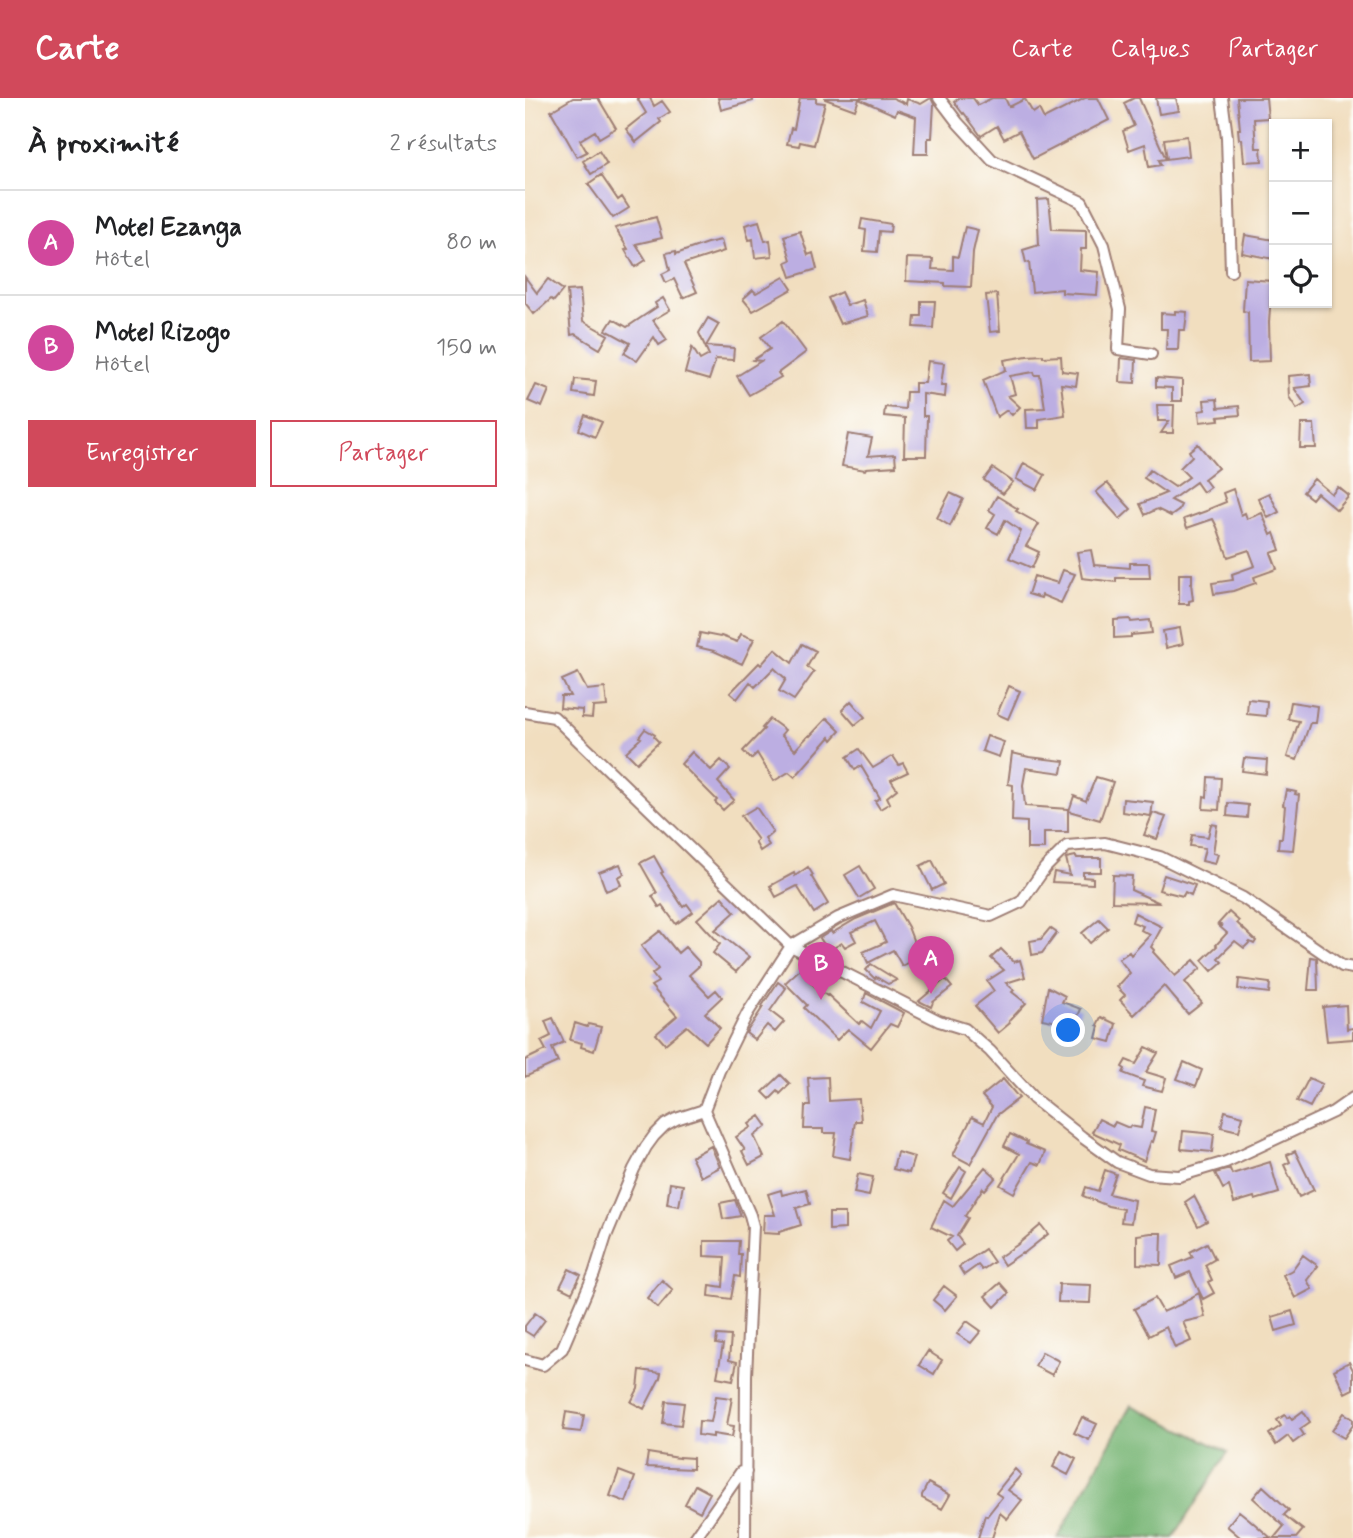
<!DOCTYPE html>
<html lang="fr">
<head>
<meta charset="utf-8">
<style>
	body { margin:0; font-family:Mynerve,sans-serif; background:#f6f6f6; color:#202124 }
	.controls { position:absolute; right:21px; top:21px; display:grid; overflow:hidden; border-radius:0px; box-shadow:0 2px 5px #0004 }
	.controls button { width:63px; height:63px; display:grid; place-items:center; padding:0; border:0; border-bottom:2px solid #e0e0e0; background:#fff; color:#202124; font:35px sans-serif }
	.you { position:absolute; left:544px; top:933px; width:24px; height:24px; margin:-18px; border:5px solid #fff; border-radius:50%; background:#1a73e8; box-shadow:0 0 0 10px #1a73e833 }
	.badge { display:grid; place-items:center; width:46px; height:46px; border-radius:50%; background:#d1495b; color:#fff; font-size:23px; font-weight:700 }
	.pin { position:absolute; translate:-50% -58px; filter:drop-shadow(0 2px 4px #0008) }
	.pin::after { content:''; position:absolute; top:37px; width:24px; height:21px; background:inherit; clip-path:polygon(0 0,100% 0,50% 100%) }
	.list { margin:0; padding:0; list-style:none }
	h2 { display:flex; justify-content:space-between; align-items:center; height:91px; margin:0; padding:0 28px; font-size:30px }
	h2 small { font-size:23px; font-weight:400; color:#757577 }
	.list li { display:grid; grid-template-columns:46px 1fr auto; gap:21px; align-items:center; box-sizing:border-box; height:105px; padding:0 28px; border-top:2px solid #e0e0e0 }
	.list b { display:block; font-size:26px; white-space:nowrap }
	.list p { margin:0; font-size:23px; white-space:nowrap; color:#757577 }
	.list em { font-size:23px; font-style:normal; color:#757577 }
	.actions { display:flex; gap:14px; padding:21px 28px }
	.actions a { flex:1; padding:16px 0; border:2px solid #d1495b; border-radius:0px; text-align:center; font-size:24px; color:#d1495b }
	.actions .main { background:#d1495b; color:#fff }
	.icon { flex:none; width:38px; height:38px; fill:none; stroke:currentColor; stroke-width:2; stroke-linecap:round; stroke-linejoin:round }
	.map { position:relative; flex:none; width:828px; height:1440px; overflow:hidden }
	header { display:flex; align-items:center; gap:42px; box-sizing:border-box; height:98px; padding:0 35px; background:#d1495b; color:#fff }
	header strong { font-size:33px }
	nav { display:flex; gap:38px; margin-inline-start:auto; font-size:24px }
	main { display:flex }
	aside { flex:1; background:#fff }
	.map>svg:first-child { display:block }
</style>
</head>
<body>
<header>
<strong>Carte</strong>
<nav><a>Carte</a><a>Calques</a><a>Partager</a></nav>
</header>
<main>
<aside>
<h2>À proximité<small>2 résultats</small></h2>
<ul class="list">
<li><span class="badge" style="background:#d1479c">A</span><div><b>Motel Ezanga</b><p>Hôtel</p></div><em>80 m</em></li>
<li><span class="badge" style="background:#d1479c">B</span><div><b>Motel Rizogo</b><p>Hôtel</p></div><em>150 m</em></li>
</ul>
<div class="actions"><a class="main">Enregistrer</a><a>Partager</a></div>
</aside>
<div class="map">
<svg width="828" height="1440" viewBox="0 0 828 1440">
	<rect width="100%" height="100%" fill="#fdfcf7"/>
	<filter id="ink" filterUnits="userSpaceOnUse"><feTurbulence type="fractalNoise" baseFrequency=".0143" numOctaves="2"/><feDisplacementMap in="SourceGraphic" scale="14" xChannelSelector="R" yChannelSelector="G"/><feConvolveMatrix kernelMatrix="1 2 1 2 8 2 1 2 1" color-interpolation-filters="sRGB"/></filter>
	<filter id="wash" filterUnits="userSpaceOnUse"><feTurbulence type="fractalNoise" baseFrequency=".00686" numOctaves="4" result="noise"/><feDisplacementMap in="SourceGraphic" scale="28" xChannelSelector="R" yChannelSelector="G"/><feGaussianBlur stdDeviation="1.57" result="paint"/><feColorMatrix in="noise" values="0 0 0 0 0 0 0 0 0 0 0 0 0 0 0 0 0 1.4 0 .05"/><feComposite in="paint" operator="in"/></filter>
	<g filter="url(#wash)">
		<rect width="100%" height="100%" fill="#f1debf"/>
		<!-- forest -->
		<path fill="#78b676" stroke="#616a50" stroke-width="2" d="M606,1307L703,1354L648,1440H533Z"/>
		<g id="blocks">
			<!-- building -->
			<path fill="#bcaee2" d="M48,0H73L91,30L74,40L70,33L55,42L62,54L52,59L26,13Z
				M112,0H125L129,8L137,3L145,14L134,21L136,24L111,44L101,31L121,15Z
				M193,0H228V3L196,12Z
				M275,0H291V4L300,5L289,47L275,44L274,48L262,46L266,30L269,31Z
				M300,0H368L381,6L382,1L396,6L406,0L409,6L407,40H403V56H389L391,19L372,12L370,17L334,1L330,12L300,1Z
				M434,0H448L453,7L467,0H480L484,9L500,1L508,15L514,11L519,21L560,0H573L584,22L508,61L494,33L479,41L472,28L456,38L439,15L438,16L429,4Z
				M609,0H614L641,61L634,62L636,67L624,69L620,46L604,52L598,33L609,28L599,5Z
				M631,0H651L654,13L634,16Z
				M712,0H741L743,20L729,21L731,50H736L737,63L719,64L717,41H714L713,31H715Z
				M662,38L664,58L642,61L639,41Z
				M74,53L82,66L66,76L58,63Z
				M76,77L93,102L97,99L104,110L88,120L63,86Z
				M524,101L527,131L561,132V151H556L555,172L574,174L572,197L537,195V191L507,194L504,164L501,165L498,152L514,147L512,102Z
				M131,119L137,140L111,146L121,162L110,169L100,152L103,151L90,130Z
				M337,121L366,126L365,134L354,133L352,154L339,153L341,132L335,131Z
				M234,123L240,143L245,142L247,158L230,160L228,141L224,142L220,127Z
				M440,129L453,132L448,154L446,189L420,188V185L381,183L382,160L408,161L407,171L428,172V158L433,159Z
				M275,133L283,157L288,155L292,171L266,179L261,164L266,162L259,138Z
				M720,137L749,142V161L717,155Z
				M196,142L199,153L159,166L172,194L158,200L149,181L141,185L137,176L145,172L141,155L151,153V156L182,145Z
				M0,179L12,195L23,181L38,192L29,203L26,201L9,216L0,205Z
				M259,179L267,191L228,213L218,201L228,192L231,195Z
				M720,181L747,183L744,224L745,263L724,264L723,214L718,213Z
				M55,192L58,223L83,237L75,251L50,236L46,237L42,193Z
				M316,194L322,207L338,202L343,218L315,226L303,200Z
				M472,196L475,233L465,234L461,197Z
				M138,200L145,212L128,222L142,242L134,247L129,239L112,263L99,255L105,245L81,232L88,221L102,229L132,209L130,205Z
				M396,203H410L408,230L389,229L390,218H396Z
				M650,213L662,214L660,232H654L653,252H641L642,231H636V215L650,216Z
				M183,220L194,226L181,248L209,250L208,262L191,261L184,282L160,275L167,249L175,262L184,257L174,235Z
				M258,223L281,254L253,275L256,279L224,297L212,278L236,263L228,262L245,251L236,239Z
				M518,257V259L536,258L537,273L553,275L551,288L536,286L540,317L514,321V330H502L501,311L520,310L515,277H510L509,274L485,278L490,296L483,298L495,309L487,317L482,312L472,319L458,282L481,272L479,262L502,258Z
				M596,260L611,262L610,285L595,284Z
				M403,263L419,265L416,287H421L420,299L398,296V318H402L401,358H379L380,320L359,318L360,309L380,311L381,294H390V285H400Z
				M785,276L786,288L769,290L780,306L772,311L764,299L763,278Z
				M631,280L657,282V303H647V290L631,289Z
				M50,281L71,283L69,298L48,295Z
				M11,287L24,292L17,309L3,303Z
				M692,301L693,310L714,308L715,317L693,319L694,322L675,324L674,313L680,312L679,302Z
				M632,307H649L648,335H636L644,323H633Z
				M60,317L77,324L70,339L54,332Z
				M776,326H789L791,350H775Z
				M323,336L347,340L343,358L370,356L371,368L341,370L340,372L317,368Z
				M673,346L693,370L679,381L685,389L678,394L671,384L646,402L656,407L653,413L646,418L632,411L620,417L615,406L641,395L619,380L625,372L650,389L664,379L655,370L667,358L664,353Z
				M499,365L520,377L512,392L491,381Z
				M468,370L488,384L478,396L459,382Z
				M789,381L807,396L813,389L824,398L812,412L792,395L787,401L778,394Z
				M582,385L606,411L595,421L571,394Z
				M708,391L716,417L720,415L722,421L737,415L746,437L749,435L755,452L746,455L752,471L729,479L731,485L708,493L689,496L687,485L708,482L707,476L730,468L724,452L703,459L692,429L688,421L662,430L659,421L684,412V411L701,404L698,395Z
				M425,395L438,401L425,428L412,420Z
				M744,395L754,414L743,420L733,400Z
				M472,398L493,411L491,413L514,426L501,448L514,454L507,470L484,460L496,433L480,422L473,436L462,430L470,416L464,412Z
				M566,452L569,467L605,470V465H624L625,480H591V484L557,480L552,454Z
				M538,472L550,476L536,505L517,497L516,500L503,496L509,478L533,485Z
				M654,476H667V485H666L668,502L664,503V506H654Z
				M605,521L606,524L625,522L627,535L606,537V539L589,540V522Z
				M655,530L658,546L641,550L638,533Z
				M175,535L195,539L196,538L212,544L216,536L229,541L217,566L189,553L172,549Z
				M277,546L291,553L282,569L289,574L269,602L254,593L261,581L249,570L230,589L225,584L212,601L205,595L234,565L236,567L250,551L267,565Z
				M53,575L62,592L80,590L82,608L68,609L67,620L57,619V612L35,610L36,598H45L37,582Z
				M484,588L495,593L483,621L472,616Z
				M723,601L742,603L741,618L722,616Z
				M326,603L340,619L330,627L317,612Z
				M766,604L792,608L790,625H785L772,662L762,659L774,623L763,621Z
				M302,620L315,633L307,642L305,639L270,679L264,674L249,683L232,655L226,661L218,653L239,631L237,630L245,621L260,632L256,637L270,652L284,637L285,638Z
				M120,631L130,637L129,639L134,644L112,665L101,654L116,640L114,639Z
				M462,638L479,644L474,659L457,653Z
				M334,651L348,670L368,658L374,667L378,665L383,674L366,682L372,691L362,699L365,705L355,711L350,703L355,700L336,668L330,672L322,659Z
				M167,654L186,672L196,662L205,671L193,684L209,702L198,712L190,704L192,702L156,666Z
				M487,655L504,659L539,663L537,675L501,670L498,687L500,708L543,711V734H519V751H502V724L487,723L488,687L483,686Z
				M719,660L742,662L741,676L717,673Z
				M571,679L588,684L575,722L544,713L549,698L561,703Z
				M683,679L696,680L694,712L678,711L679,698L682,699Z
				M761,692L771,694L770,696L774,697L768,752L753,751L754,740H757L760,708L758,707Z
				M598,701L628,704L626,718L597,714Z
				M703,705L723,707L722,720L702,718Z
				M231,709L248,734L240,741L244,747L235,753L230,744L233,742L216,718Z
				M628,715L641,719L632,741L619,737Z
				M686,726L692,727L688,755L693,756L690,766L677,763L680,750L665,748L667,737L683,739Z
				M129,758L138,774L136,775L158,809L162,806L168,814L151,826L137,807L134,809L127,798L132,795L115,765Z
				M551,758L552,760H576V774H558V779L568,780V786L527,784L529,774L545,777L541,760Z
				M407,762L419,786L407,792L395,768Z
				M95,766L99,776L93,779L96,787L81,793L74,774Z
				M335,768L349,791L334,800L320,777Z
				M283,769L288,777L286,778L303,806L289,815L272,788L251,799L245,788L269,775L270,778Z
				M588,777L607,778L606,792L635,805L587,804Z
				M639,777L670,787L666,797L660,794L658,798L634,792Z
				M197,799L210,814L190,832L224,859L211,874L188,855L195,846L172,821Z
				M369,805L383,829L390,847L394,845L400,856L377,868L368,852L343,865L338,854L361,844L350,823L326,834L331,843L320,849L317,845L303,853L295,840L306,833L307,835L331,821Z
				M704,814L714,823L712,825L731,843L729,846L725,844L719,850L710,843L693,860L697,864L687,873L677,862L692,848L691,847L702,835L694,828H698L693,826Z
				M610,815L637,829L626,849L629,852L628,854L650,878L669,862L676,870L660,884L677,905L663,916L639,888L609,917L595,902L600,897L592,889L605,875L594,861L604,854L606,857L625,837L616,832L618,828L607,824Z
				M574,821L583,830L565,845L557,835Z
				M525,830L532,835L517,855L507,857L505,843L516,841Z
				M135,833L153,855L160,849L174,864V868L164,877L184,898L191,892L197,899L180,915L195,930L181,945L162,928L140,946L131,936L152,918L126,888L133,884L127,876L133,871L116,848Z
				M476,851L489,864L495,862L500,879L481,885L489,892L487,894L501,905L484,923L485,925L473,935L450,908L469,893L462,883L479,872L466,860Z
				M786,859L792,860L793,892H783Z
				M346,866L372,882L363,886L351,879L350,881L341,872Z
				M275,871L288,883L286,885L302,898L303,897L334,926L337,923L346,930L355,913L338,904L341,895L379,915L372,929L365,926L346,950L323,931L312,942L279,910L282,907L260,885Z
				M420,881L427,889L408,904L406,909L394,903Z
				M714,881L745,885L744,895L713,891Z
				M253,884L261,890L245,913L259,924L250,934L242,927L230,942L221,935L238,909L237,908Z
				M523,889L540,898L537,904L556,911L548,930L533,924L517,921Z
				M821,907L822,931L828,930V941L802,943L798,909Z
				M576,919L591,926L586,944L571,940L574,928L572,927Z
				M28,920L39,944L27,950L33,964L0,979V962L21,952L16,943L26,938L20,923Z
				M50,925L62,929L63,926L76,929L69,953L56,949L57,945L45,942Z
				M621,949L633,955L621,974L641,980L637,993L617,988L619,983L598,975L600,971L597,969L601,962L611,966Z
				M659,964L677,972L671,988L652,981Z
				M256,977L265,986L255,996L253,993L245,1001L238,994Z
				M303,979L304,1003L334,1001L336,1023H330L325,1061L308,1058L311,1035H298V1031H279L280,1008H285L283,980Z
				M784,980L797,986L785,1009L772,1003Z
				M478,981L494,1000L472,1017L445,1066L428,1057L447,1019L459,1025L467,1009L457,998Z
				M620,1009L630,1011L626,1033L631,1034L628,1044L626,1043L619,1063L593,1052L595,1047L567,1034L574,1021L588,1028L590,1024L604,1030L605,1028L616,1030Z
				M700,1013L718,1018L714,1033L696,1029Z
				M235,1018L242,1028L229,1038L239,1059L224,1067L217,1053L220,1052L211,1039L226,1029L224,1026Z
				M658,1033L689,1036L687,1054L656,1051Z
				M485,1036L502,1044L501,1046L520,1054L515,1067L507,1064L489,1095L475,1087L494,1056L479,1048Z
				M186,1048L195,1069L176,1079L166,1059Z
				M770,1053L789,1092L774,1099L759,1067L765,1064L762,1057Z
				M372,1054L389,1059L384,1075L368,1071Z
				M745,1064L754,1095L730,1102L729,1099L709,1105L704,1088L698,1091L690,1075L705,1071L707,1076Z
				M435,1069L441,1073L426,1100L418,1095Z
				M460,1069L471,1079L460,1092L458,1090L440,1118L443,1120L432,1138L438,1146L430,1153L422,1143L427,1139L406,1129L419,1102L428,1108Z
				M580,1072L591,1076L584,1096L609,1102L606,1125L596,1124L598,1111L583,1108L558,1098L561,1089L573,1093Z
				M333,1076L348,1079L344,1098L329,1095Z
				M145,1085L158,1087L154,1108L142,1106Z
				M281,1091L285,1106L271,1110L276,1127L254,1134V1136L238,1135L239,1117H250L243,1096L256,1092L257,1097Z
				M669,1098L682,1123L673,1128L660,1104Z
				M210,1102L216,1118L198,1121L195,1105Z
				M304,1115H320V1131L304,1132Z
				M516,1127L523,1136L498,1156L497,1155L479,1167L474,1159L492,1147Z
				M626,1135H637L636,1167L612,1166V1137Z
				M179,1143H214L213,1156H216L215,1179L210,1178L206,1201L184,1198L185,1187L198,1189L200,1159L179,1158Z
				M682,1145L690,1161L680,1167L687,1182L683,1184L689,1195L678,1201L665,1174L651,1180L646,1168L668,1159L665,1154Z
				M460,1151L469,1164L457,1172L453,1167L439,1177L434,1169Z
				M778,1157L793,1168L782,1182L787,1191L770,1200L758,1177L767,1172Z
				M44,1171L56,1177L47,1195L35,1189Z
				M137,1182L148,1192L133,1210L122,1200Z
				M475,1185L484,1195L470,1209L460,1198Z
				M534,1186L566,1187L565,1205L533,1204Z
				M419,1188L432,1198L420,1212L408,1202Z
				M674,1195L680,1219L658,1224L666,1243L650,1250L641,1229L624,1238L609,1211L630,1200L638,1214L659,1205L658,1204Z
				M767,1213L771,1227L751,1233L747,1219Z
				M10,1215L20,1222L8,1238L0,1233V1228Z
				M442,1223L456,1233L446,1245L432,1236Z
				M192,1237L206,1238L204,1262L212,1264L208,1282L192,1279L198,1247L191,1246Z
				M403,1253L417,1262L409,1276L394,1267Z
				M517,1254L534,1263L527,1277L510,1268Z
				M824,1264L828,1272V1291L820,1295L809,1272Z
				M115,1272L136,1275L135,1280L119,1311L106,1304L113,1291Z
				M191,1298L207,1300L202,1327L209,1328L207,1339L188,1336V1339L173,1337L174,1323L186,1324Z
				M141,1303L159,1305L156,1327L138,1325Z
				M778,1313L785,1324L775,1331L779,1337L768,1345L763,1338L751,1347L744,1336L756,1328L752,1322L760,1317L762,1320L765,1318L767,1321Z
				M41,1314L59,1317L56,1334L38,1332Z
				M819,1315L828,1321V1327L819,1340L807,1333Z
				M557,1319L572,1326L564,1342L549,1335Z
				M536,1353L551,1361L543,1377L528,1369Z
				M123,1355L154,1360V1359L168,1360V1371L121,1369Z
				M490,1371L496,1377L483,1392L497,1402L482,1421L475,1415L467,1440H453L460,1417L462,1418L477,1399L471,1395Z
				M94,1373L110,1379L101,1404L85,1398Z
				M403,1385L425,1397L417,1411L397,1400V1397Z
				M170,1387L185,1395L175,1414L160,1406Z
				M738,1388L764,1412L759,1417L778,1432L771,1440H749L759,1428L728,1400Z
				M714,1413L724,1421L746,1440H716L702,1428Z"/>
		</g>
	</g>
	<g filter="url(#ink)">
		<use href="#blocks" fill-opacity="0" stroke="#9e7e75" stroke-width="2"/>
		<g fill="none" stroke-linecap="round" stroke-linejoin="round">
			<defs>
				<path id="street" d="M414,0L433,25L467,62L557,104L579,147L595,211L593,251L626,256
					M697,0L702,39L706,173
					M0,614L29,619L266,848L414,923L440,931L465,953L509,1001L557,1039L592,1064L624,1076L654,1078L701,1064L808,1014L828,1000
					M0,1262L18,1267L37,1251L69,1176L81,1138L109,1071L121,1049L129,1038L140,1027L151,1021L179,1012
					M170,1440L216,1374H221
					M220,1440L221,1278L228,1128L225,1117L179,1012L194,973L222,916L266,848L313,820L368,797L466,818L496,804L520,770L542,748L580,745L635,759L718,800L817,868L828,870"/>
			</defs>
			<!-- street casing -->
			<use href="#street" stroke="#9e7e75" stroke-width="14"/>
			<!-- street -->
			<use href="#street" stroke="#fff" stroke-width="10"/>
		</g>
	</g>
</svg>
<div class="controls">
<button>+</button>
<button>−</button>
<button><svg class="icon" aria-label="locate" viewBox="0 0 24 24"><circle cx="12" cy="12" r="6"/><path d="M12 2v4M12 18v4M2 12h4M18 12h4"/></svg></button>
</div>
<div class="you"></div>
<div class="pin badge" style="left:406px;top:896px;background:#d1479c">A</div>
<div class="pin badge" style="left:296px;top:902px;background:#d1479c">B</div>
</div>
</main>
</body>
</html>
